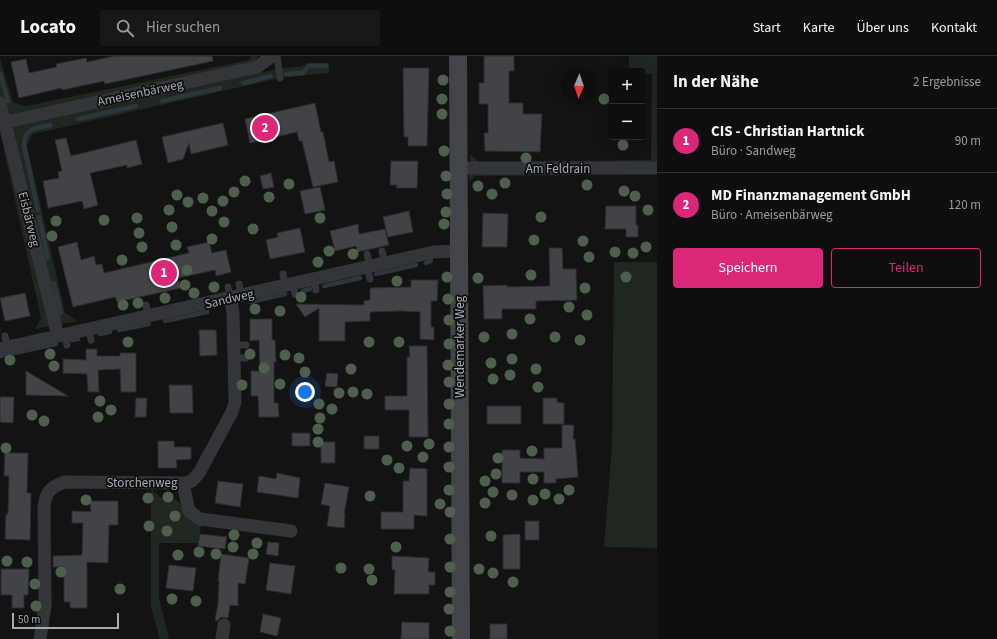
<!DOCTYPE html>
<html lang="de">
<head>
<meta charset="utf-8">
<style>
	body { margin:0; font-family:"Source Sans 3",sans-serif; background:#171718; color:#f1f3f6 }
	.controls { position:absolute; right:12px; top:12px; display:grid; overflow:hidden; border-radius:4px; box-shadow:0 4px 16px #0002 }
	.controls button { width:36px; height:36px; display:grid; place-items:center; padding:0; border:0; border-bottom:1px solid #2e2e2f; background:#0e0e0f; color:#f1f3f6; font:20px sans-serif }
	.compass { position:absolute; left:561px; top:12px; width:36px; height:36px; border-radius:50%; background:#0e0e0f; box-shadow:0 4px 16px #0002; rotate:182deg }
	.scale { position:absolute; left:12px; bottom:10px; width:107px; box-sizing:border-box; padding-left:4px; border:2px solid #a5abb4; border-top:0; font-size:11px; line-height:14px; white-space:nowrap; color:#a5abb4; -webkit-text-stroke:3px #0e0e0f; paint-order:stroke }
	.you { position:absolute; left:305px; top:336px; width:14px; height:14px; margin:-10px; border:3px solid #fff; border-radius:50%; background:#1a73e8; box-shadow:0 0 0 6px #1a73e833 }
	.badge { display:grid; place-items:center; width:26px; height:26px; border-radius:50%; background:#db2777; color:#fff; font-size:13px; font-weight:700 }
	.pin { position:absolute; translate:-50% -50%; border:2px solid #fff; box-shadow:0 1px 4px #0006 }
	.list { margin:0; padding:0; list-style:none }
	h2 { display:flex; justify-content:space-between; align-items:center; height:52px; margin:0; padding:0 16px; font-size:17px }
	h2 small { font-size:13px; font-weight:400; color:#9b9c9e }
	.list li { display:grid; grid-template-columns:26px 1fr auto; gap:12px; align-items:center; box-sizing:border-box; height:64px; padding:0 16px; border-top:1px solid #2e2e2f }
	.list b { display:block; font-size:15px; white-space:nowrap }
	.list p { margin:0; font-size:13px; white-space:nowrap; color:#9b9c9e }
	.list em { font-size:13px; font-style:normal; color:#9b9c9e }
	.actions { display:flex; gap:8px; padding:12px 16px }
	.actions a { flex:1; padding:9px 0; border:1px solid #db2777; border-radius:4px; text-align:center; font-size:14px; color:#db2777 }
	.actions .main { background:#db2777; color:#fff }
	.icon { flex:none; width:22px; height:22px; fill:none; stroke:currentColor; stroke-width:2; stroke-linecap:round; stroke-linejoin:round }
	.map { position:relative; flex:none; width:657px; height:583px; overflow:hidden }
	header { display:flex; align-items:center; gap:24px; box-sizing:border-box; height:56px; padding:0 20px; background:#0e0e0f; border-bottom:1px solid #2e2e2f }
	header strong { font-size:19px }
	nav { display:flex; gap:22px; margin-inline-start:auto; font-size:14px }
	.search { width:280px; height:36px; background:#171718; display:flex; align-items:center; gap:10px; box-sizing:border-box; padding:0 14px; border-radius:4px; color:#9b9c9e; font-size:15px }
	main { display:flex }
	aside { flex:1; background:#0e0e0f }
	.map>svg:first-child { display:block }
</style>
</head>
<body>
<header>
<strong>Locato</strong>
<div class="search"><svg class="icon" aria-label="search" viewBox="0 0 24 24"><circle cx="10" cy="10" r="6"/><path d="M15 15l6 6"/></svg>Hier suchen</div>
<nav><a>Start</a><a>Karte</a><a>Über uns</a><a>Kontakt</a></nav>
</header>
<main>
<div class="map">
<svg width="657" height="583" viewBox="0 0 657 583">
	<rect width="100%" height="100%" fill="#131314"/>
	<!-- green -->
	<path fill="#1f2720" d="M252,0H258L255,5L259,17L279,13L303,10L307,7H329V17L280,22L33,78L27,90L65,257L78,265L35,273L41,262L0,76V3L13,46L26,50L249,4Z
		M629,0H657V118L476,120L469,126L470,98L479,106L651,104L652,18H642V15H629Z
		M614,206H657V492L604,491L612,390Z
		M151,433L160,441L174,442L182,449L201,469L199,487H159V542L169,583H160L151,552Z"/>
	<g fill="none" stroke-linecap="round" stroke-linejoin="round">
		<!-- stream -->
		<path stroke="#2d363c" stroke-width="4.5" d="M0,17L8,45
			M286,18L303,17L309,10H326
			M244,27L271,20
			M162,45L220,32
			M78,63L136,50
			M38,154L24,90C24,71 35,73 50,69
			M39,161L48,202
			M426,207L431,205
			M376,218L416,209
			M54,227L61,257
			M324,230L360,222
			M303,235L310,233
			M251,246L285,238
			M165,265L207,256
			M119,274L149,268
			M100,278L110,276
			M72,284L78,283
			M0,300L56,288"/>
	</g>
	<!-- building -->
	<path fill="#424347" stroke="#2d2d30" d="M115,0H212L213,5L105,28L104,25L62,34L61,32L19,42L11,6L26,3L29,17L57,11L56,8L86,2L87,6Z
		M484,0H514V15H509V47H523V58H542L540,96L485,95L484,77H488V48H479V27H484Z
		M403,12H429L427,90H408V81H404Z
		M315,47L321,76H323L329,106L334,105L338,126L313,131L302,85H299L297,76L250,87L245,63Z
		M223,67L228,89L191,98L189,87L183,103L168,107L162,81Z
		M66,82L71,100L136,84L142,108L127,112V109L90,117L98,149L84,153L82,145L48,152L43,125L59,122L58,116L62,115L55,84Z
		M391,105H418L417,132H396L397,129H390Z
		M271,117L274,131L263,133L260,120Z
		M320,131L325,154L305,158L300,135Z
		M606,150H636V169H638V181H626V173H605Z
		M409,155L413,176L388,181L383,161Z
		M483,157L508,158L507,191H482Z
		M358,168L359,178L385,173L389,189L357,196L356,190L335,195L330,175Z
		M300,172L305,196L270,203L266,184L278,181L277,177Z
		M77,186L81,204L94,200L96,209L102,208L104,217L189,197L187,191L209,186L212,197L226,194L231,216L216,220L215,214L178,222L181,232L117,246L115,241L73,251L58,191Z
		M549,192H562L563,213H576L577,244L536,245V253H502V263H484L483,230L507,229V231L550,230Z
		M411,224H438L437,245H431V271H434V284L420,283V256L400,255L370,256V265L345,266V285H319V252L305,261L296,248L364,249V245L370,244V232L411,231Z
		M25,237L30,260L5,265L0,242Z
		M250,263H272V284H275L276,306H274V347H278L279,361H259L258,340H251V315H260L259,284L250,285Z
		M199,274H216L217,299L200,300Z
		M409,290H427L428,381H409V354H385V340H407V301H410Z
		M86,293H97V300H120V297H136V336H121L120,313L98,314L99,336H88L87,318L63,317V303L86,304Z
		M26,315L68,340L26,339Z
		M327,317L338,318L337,331L325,330Z
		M169,329H192L193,357H170Z
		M0,341H14L13,367L0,366Z
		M136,342H147L146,361H135Z
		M543,342H557V346L564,347V368H543Z
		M487,350H521V368H487Z
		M562,369H574L573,383H575L578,421L556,423V427H544V416H520V427H502V394H520V402L544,403V392H562Z
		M292,377H310V390H292Z
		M364,380H379V393H364Z
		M158,385H174V391H191V403L176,404L177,412H158Z
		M321,386H335V407H321Z
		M5,397H28L27,437H31L30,484L5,483L6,458H8L9,420H4Z
		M410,412L427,413V460L414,459V473H381V456H403V425H409Z
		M277,417L300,422L298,442L257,436L259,420L276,423Z
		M218,425L243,428L240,451L215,447Z
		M325,427L349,431L344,458L345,459L344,472L327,470L330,450L321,448Z
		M90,445H118V469H109L108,507L87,506V552H70V546H64V511H53V500L82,499L83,467H72V455L91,456Z
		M525,465H539V484H525Z
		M200,478L227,481L225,493L198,490Z
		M520,478V513H503V479Z
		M268,486L279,487L278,500L266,498Z
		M221,498L249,502L245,528L238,527V550L230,549L228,562L221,561L217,565L215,564L218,548L219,525H218Z
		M392,500L429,502L428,516H435V529H429V538H394L395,514H392Z
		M270,507L295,510L291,538L266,534Z
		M169,509L196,512L193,535L166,532Z
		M1,513H29L28,539H24V552H12V539H1Z
		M263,558L281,562L277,580L260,576Z
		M402,566L429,567V583H401Z
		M490,568H507V583H490Z"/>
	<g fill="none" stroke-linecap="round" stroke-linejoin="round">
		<!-- lane -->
		<path stroke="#343539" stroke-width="7" d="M277,0L280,22
			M382,195L385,207
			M367,198L370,210
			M367,211L370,223
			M283,218L285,229
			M314,223L316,234
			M293,227L295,238
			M239,228L241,239
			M228,231L230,241
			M146,249L148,260
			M89,273L91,284
			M65,278L67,289
			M5,280L7,291
			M234,289H246
			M234,302H246"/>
		<!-- street -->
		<path stroke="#343539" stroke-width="13" d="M0,47L58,280
			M6,66L257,11L272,0
			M458,112H657
			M0,293L434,196L459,195
			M183,427L189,455L200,463L291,475
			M40,583L45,550L44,451C46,435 50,432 64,426L183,427L192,425L199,417L232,356L235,346L233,257L230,241
			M222,583L224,569"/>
		<!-- secondary -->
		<path stroke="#424449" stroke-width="18" d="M458,0L461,583"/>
	</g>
	<!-- trees -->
	<g fill="#4e5f4e">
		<circle cx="443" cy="24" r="5.5"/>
		<circle cx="442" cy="43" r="5.5"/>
		<circle cx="604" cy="43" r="5.5"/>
		<circle cx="442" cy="58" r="5.5"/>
		<circle cx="623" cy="89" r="5.5"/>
		<circle cx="444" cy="95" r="5.5"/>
		<circle cx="526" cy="102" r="5.5"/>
		<circle cx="446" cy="120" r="5.5"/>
		<circle cx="245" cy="125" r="5.5"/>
		<circle cx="505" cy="127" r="5.5"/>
		<circle cx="289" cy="128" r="5.5"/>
		<circle cx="587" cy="129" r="5.5"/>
		<circle cx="478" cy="130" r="5.5"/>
		<circle cx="624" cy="135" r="5.5"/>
		<circle cx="234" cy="136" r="5.5"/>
		<circle cx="447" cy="138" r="5.5"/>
		<circle cx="492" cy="138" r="5.5"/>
		<circle cx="177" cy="139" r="5.5"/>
		<circle cx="635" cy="140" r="5.5"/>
		<circle cx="269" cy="141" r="5.5"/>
		<circle cx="203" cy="142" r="5.5"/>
		<circle cx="223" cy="145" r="5.5"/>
		<circle cx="188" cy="146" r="5.5"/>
		<circle cx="169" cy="154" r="5.5"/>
		<circle cx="648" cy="154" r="5.5"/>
		<circle cx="212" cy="155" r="5.5"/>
		<circle cx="446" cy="156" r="5.5"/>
		<circle cx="541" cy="161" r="5.5"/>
		<circle cx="137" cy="162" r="5.5"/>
		<circle cx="320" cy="162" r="5.5"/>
		<circle cx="104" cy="164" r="5.5"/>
		<circle cx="56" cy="165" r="5.5"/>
		<circle cx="224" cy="166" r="5.5"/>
		<circle cx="444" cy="168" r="5.5"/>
		<circle cx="172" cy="171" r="5.5"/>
		<circle cx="253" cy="173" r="5.5"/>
		<circle cx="139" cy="177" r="5.5"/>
		<circle cx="52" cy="180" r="5.5"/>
		<circle cx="212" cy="183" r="5.5"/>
		<circle cx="534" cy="184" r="5.5"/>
		<circle cx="583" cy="185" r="5.5"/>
		<circle cx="176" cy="189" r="5.5"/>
		<circle cx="142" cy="191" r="5.5"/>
		<circle cx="646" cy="191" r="5.5"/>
		<circle cx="329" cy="195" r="5.5"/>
		<circle cx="615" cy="196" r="5.5"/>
		<circle cx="633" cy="197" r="5.5"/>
		<circle cx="353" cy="198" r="5.5"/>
		<circle cx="589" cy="201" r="5.5"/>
		<circle cx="122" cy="204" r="5.5"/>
		<circle cx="318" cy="206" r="5.5"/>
		<circle cx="187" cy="214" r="5.5"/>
		<circle cx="531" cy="219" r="5.5"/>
		<circle cx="447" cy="221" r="5.5"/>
		<circle cx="626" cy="221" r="5.5"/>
		<circle cx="478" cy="222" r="5.5"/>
		<circle cx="397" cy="225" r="5.5"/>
		<circle cx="185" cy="229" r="5.5"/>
		<circle cx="214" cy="231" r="5.5"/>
		<circle cx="585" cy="232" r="5.5"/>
		<circle cx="194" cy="237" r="5.5"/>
		<circle cx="301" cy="241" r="5.5"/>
		<circle cx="165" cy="242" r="5.5"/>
		<circle cx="448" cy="243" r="5.5"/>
		<circle cx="138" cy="247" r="5.5"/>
		<circle cx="123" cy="249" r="5.5"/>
		<circle cx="569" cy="251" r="5.5"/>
		<circle cx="255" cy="253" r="5.5"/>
		<circle cx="280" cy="255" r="5.5"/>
		<circle cx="587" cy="259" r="5.5"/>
		<circle cx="530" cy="263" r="5.5"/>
		<circle cx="449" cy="264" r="5.5"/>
		<circle cx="512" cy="278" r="5.5"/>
		<circle cx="484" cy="281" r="5.5"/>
		<circle cx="555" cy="281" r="5.5"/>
		<circle cx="580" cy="284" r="5.5"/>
		<circle cx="128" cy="286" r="5.5"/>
		<circle cx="369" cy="286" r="5.5"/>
		<circle cx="399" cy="286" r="5.5"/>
		<circle cx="449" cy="288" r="5.5"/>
		<circle cx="50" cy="298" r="5.5"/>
		<circle cx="250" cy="298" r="5.5"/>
		<circle cx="285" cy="299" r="5.5"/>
		<circle cx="299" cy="302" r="5.5"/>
		<circle cx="512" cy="303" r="5.5"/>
		<circle cx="10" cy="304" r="5.5"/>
		<circle cx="491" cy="307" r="5.5"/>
		<circle cx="448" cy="309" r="5.5"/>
		<circle cx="54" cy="310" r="5.5"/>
		<circle cx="264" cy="312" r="5.5"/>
		<circle cx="351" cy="313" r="5.5"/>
		<circle cx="536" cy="313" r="5.5"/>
		<circle cx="305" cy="316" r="5.5"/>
		<circle cx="510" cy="319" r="5.5"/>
		<circle cx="493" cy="323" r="5.5"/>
		<circle cx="449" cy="326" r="5.5"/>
		<circle cx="280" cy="328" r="5.5"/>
		<circle cx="242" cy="329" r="5.5"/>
		<circle cx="538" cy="331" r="5.5"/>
		<circle cx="353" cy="336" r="5.5"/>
		<circle cx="339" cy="337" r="5.5"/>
		<circle cx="367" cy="338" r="5.5"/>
		<circle cx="100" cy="345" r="5.5"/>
		<circle cx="319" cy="348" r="5.5"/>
		<circle cx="449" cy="348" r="5.5"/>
		<circle cx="332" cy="353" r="5.5"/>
		<circle cx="111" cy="354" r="5.5"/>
		<circle cx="32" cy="359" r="5.5"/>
		<circle cx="98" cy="361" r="5.5"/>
		<circle cx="320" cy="362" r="5.5"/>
		<circle cx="44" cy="365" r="5.5"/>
		<circle cx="449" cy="368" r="5.5"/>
		<circle cx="318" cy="373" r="5.5"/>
		<circle cx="318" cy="386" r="5.5"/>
		<circle cx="429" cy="388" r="5.5"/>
		<circle cx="407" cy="390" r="5.5"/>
		<circle cx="449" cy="391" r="5.5"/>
		<circle cx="6" cy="392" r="5.5"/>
		<circle cx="532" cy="395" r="5.5"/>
		<circle cx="423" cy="401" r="5.5"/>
		<circle cx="498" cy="402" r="5.5"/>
		<circle cx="387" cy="404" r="5.5"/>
		<circle cx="449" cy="411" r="5.5"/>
		<circle cx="399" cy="412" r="5.5"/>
		<circle cx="496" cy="418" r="5.5"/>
		<circle cx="533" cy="423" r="5.5"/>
		<circle cx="485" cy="425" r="5.5"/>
		<circle cx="449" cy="434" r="5.5"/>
		<circle cx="569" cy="434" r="5.5"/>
		<circle cx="493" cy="436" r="5.5"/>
		<circle cx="545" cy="438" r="5.5"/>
		<circle cx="512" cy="439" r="5.5"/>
		<circle cx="370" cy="440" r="5.5"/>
		<circle cx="168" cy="441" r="5.5"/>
		<circle cx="148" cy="442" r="5.5"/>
		<circle cx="559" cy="443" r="5.5"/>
		<circle cx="86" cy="444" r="5.5"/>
		<circle cx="533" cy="444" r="5.5"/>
		<circle cx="485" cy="447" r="5.5"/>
		<circle cx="440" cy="448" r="5.5"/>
		<circle cx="450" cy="456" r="5.5"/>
		<circle cx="175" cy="460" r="5.5"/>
		<circle cx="149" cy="470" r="5.5"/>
		<circle cx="167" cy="475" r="5.5"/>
		<circle cx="234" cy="479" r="5.5"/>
		<circle cx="491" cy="480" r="5.5"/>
		<circle cx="450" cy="483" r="5.5"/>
		<circle cx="257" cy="487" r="5.5"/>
		<circle cx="233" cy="491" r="5.5"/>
		<circle cx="396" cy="491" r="5.5"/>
		<circle cx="199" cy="496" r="5.5"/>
		<circle cx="216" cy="498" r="5.5"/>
		<circle cx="253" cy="498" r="5.5"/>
		<circle cx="178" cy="499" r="5.5"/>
		<circle cx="7" cy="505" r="5.5"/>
		<circle cx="27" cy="506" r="5.5"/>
		<circle cx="450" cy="511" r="5.5"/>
		<circle cx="341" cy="512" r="5.5"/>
		<circle cx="369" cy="513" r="5.5"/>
		<circle cx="479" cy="513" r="5.5"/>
		<circle cx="61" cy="516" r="5.5"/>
		<circle cx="493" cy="517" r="5.5"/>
		<circle cx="372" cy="524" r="5.5"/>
		<circle cx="513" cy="526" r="5.5"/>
		<circle cx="35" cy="528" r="5.5"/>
		<circle cx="120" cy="533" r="5.5"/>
		<circle cx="450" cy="536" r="5.5"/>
		<circle cx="172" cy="543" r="5.5"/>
		<circle cx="196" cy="545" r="5.5"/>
		<circle cx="36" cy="550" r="5.5"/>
		<circle cx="449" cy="553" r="5.5"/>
		<circle cx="450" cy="575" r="5.5"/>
	</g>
	<g text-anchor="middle" stroke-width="3.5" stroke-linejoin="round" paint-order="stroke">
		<!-- street labels -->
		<g font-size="13" fill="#a5abb4" stroke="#0e0e0f">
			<text transform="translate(140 36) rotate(-12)" y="5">Ameisenbärweg</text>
			<text x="558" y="117">Am Feldrain</text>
			<text transform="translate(30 163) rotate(76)" y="5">Eisbärweg</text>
			<text transform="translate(229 242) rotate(-13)" y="5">Sandweg</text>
			<text transform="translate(459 291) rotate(-90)" y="5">Wendemarker Weg</text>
			<text x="142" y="431">Storchenweg</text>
		</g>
	</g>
</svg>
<div class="controls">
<button>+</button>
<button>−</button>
</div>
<svg class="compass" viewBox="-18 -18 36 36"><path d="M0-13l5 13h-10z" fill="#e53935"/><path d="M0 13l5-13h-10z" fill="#9b9c9e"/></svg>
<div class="scale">50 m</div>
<div class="you"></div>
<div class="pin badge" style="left:164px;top:217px">1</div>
<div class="pin badge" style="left:265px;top:72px">2</div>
</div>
<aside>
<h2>In der Nähe<small>2 Ergebnisse</small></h2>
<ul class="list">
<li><span class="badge">1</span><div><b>CIS - Christian Hartnick</b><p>Büro · Sandweg</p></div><em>90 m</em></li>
<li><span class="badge">2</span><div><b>MD Finanzmanagement GmbH</b><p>Büro · Ameisenbärweg</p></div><em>120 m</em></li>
</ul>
<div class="actions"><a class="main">Speichern</a><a>Teilen</a></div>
</aside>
</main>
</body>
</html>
